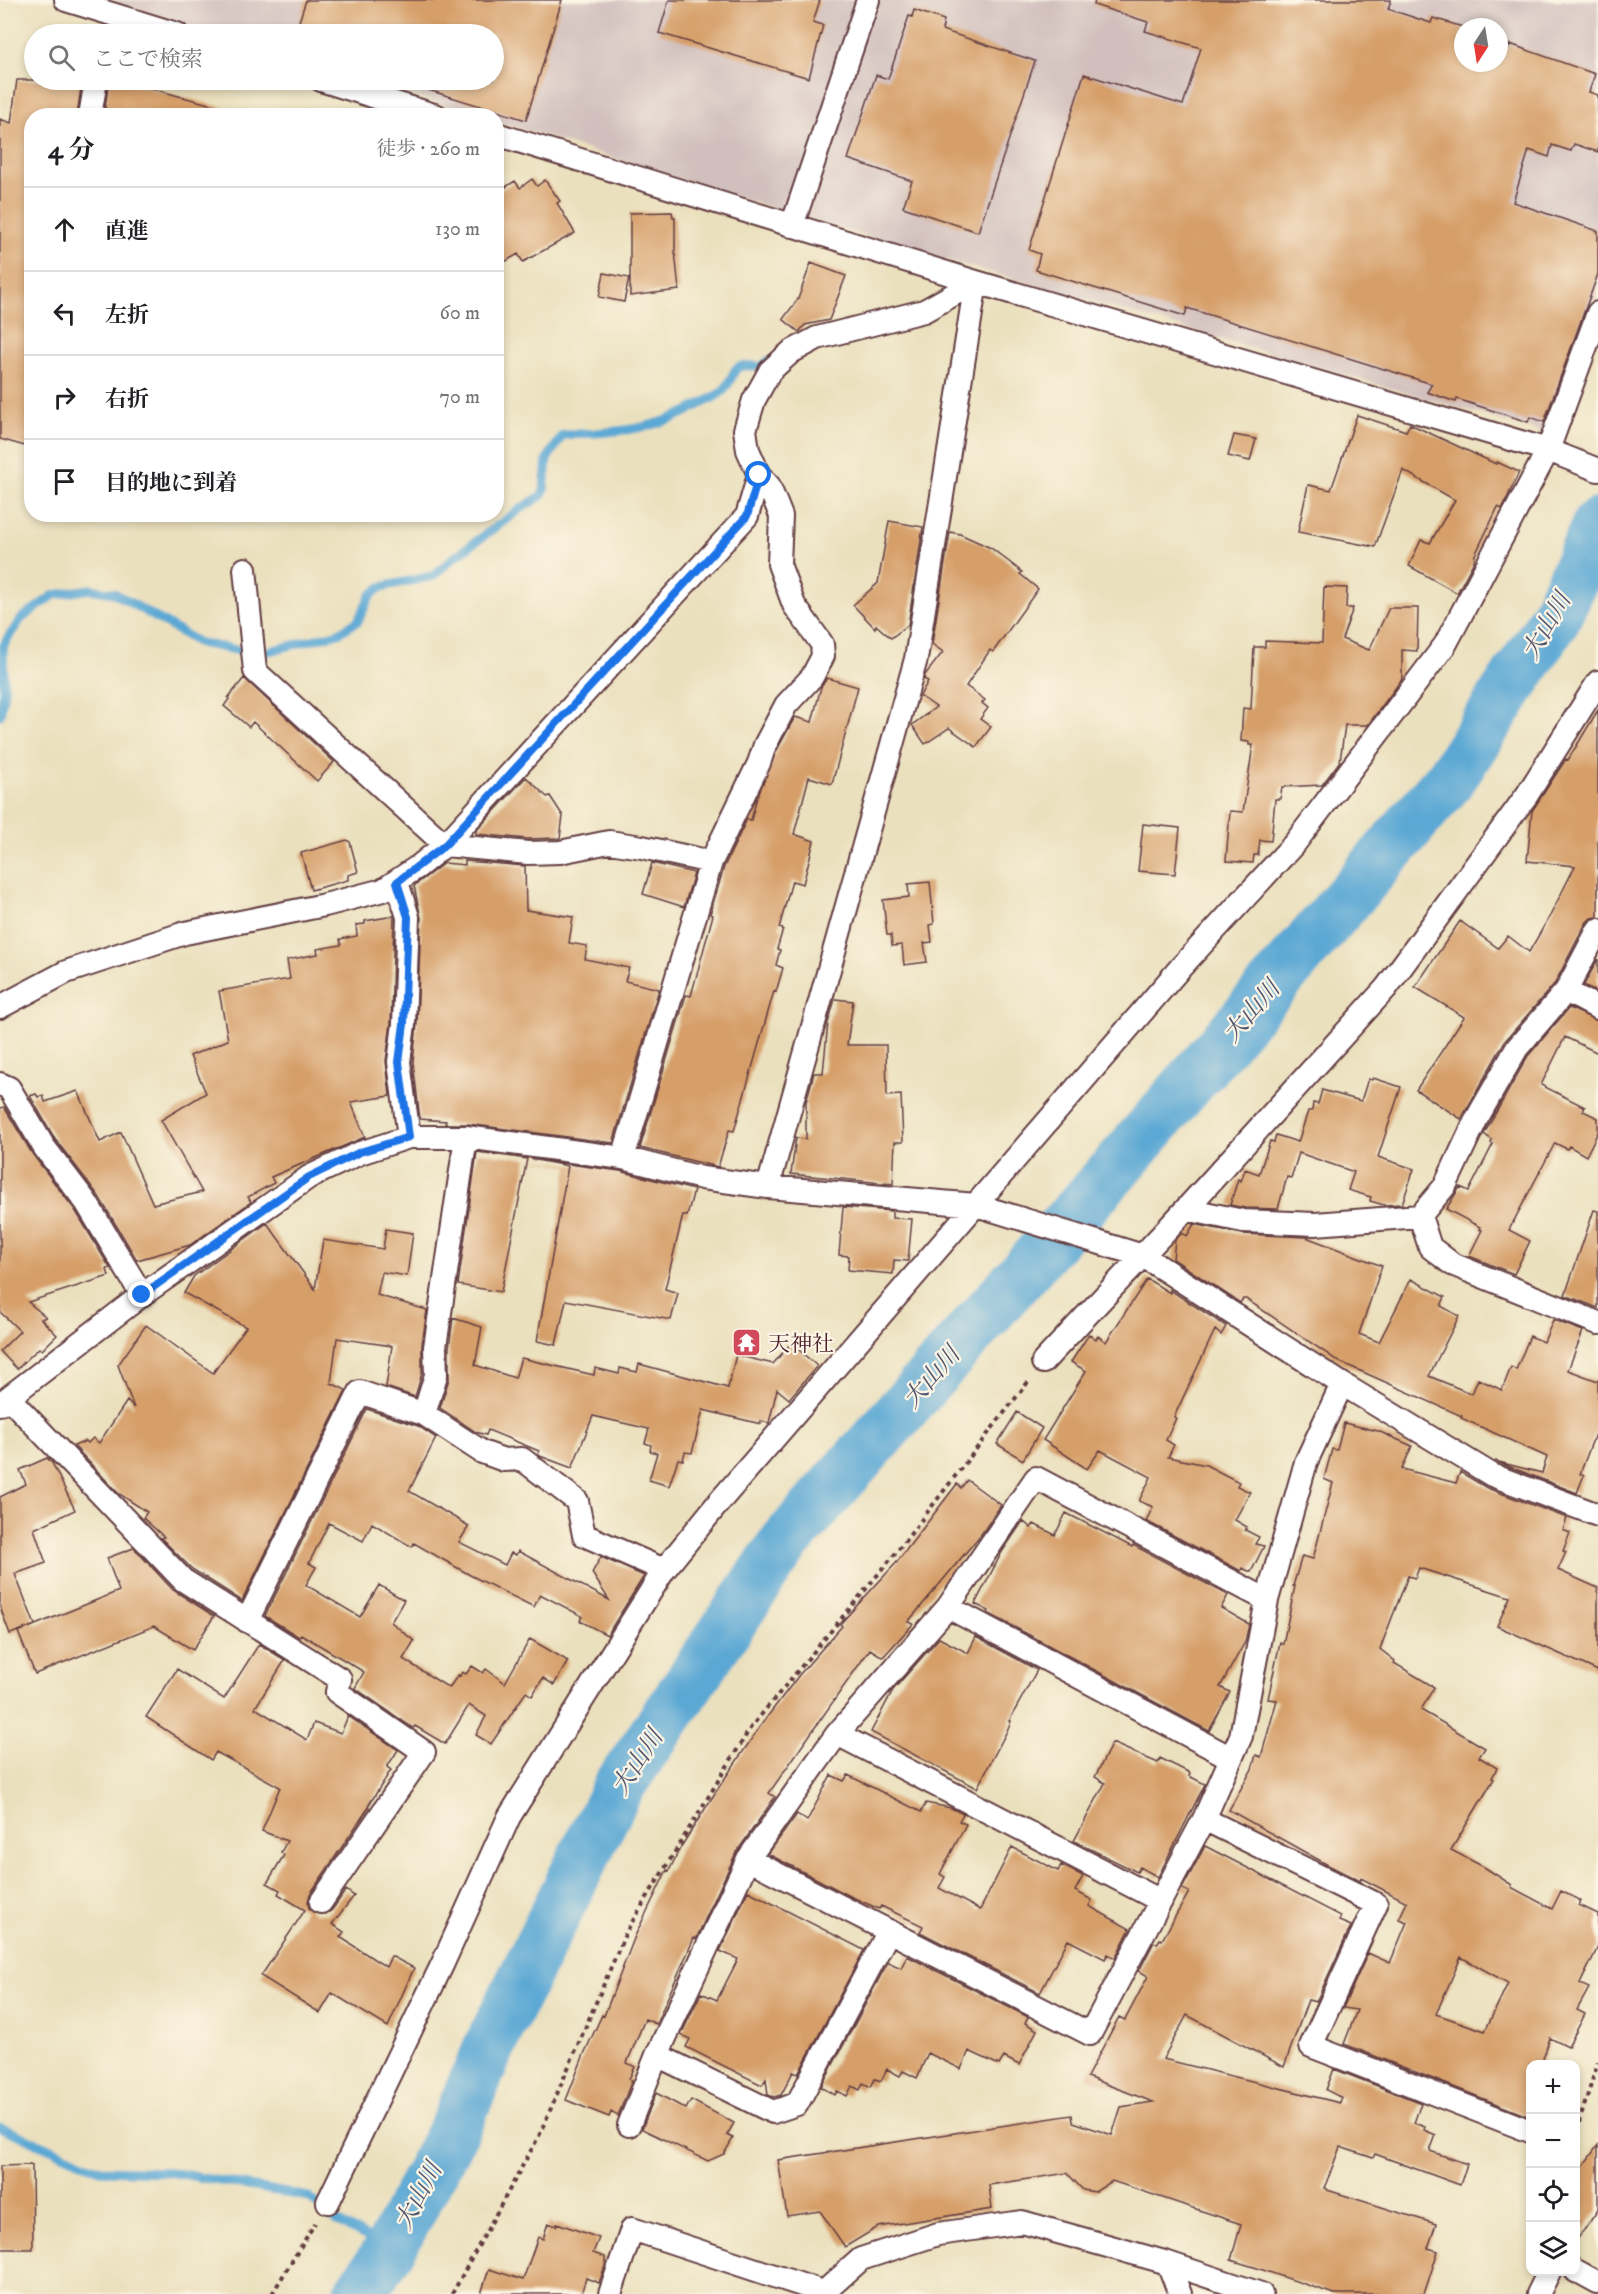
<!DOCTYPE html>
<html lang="ja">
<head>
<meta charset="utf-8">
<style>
	body { margin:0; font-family:"IM FELL DW Pica","Noto Serif JP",serif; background:#f6f6f6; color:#202124 }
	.controls { position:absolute; right:18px; bottom:18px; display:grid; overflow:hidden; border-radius:12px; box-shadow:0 3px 9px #0003 }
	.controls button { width:54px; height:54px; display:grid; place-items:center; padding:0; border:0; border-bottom:2px solid #e0e0e0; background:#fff; color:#202124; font:30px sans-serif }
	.compass { position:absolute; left:1454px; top:18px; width:54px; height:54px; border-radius:50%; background:#fff; box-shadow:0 3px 9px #0003; rotate:192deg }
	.stop { position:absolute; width:18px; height:18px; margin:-14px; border:4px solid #1a73e8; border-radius:50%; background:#fff }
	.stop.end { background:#1a73e8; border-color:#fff; box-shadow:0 2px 6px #0008 }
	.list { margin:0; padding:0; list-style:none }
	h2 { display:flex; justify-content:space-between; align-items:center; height:78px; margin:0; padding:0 24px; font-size:26px }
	h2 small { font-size:20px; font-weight:400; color:#757577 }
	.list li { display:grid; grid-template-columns:39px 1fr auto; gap:18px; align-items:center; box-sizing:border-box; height:84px; padding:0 24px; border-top:2px solid #e0e0e0 }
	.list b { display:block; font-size:22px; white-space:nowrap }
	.list em { font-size:20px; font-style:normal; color:#757577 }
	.icon { flex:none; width:33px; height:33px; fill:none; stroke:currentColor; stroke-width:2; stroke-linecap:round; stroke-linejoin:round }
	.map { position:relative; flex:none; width:1598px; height:2294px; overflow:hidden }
	.search { position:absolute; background:#fff; box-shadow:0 3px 9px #0003; left:24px; top:24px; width:480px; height:66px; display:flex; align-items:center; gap:15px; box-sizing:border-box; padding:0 21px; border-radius:33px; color:#757577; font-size:22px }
	.panel { position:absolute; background:#fff; box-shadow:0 3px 9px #0003; left:24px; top:108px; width:480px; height:414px; border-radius:24px }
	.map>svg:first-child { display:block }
</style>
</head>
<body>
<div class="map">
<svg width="1598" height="2294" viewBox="0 0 1598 2294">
	<rect width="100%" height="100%" fill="#fcf5e5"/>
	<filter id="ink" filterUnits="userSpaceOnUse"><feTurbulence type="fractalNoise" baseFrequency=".0167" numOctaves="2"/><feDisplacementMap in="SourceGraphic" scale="12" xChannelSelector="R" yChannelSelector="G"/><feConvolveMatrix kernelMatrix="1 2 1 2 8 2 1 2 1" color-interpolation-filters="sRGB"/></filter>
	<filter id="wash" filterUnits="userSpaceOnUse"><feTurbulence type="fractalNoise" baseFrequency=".008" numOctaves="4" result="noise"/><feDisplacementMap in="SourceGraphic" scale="24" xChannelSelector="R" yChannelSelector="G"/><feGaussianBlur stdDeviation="1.35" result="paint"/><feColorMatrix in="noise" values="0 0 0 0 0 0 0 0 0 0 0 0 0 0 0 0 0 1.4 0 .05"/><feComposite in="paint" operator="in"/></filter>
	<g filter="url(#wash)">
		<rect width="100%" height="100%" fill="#ebe0bd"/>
		<!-- industrial -->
		<path fill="#d1bfbd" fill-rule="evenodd" d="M106,0H1598V290L1545,433L817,222L497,121L496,116L478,115L362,80H494V34H217ZM1463,27H1499V63H1463Z"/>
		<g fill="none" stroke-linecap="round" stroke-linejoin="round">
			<!-- stream -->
			<path stroke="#5ba8d4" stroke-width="9" d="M0,715L4,692L3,647L7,639L22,618L54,595L90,589L114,593L199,643L258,654L339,633L358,621L370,596L381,587L433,576L452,559L519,510L541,496L544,491L547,459L563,435C606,433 652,431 690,410C700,404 715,398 723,391C740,372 726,362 761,367L768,361
				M0,2127L100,2170L170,2172L309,2197L338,2222L390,2249"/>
			<!-- river -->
			<path stroke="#5ba8d4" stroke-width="52" d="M359,2294L390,2249L454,2129L493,2039L619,1786L786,1541L1130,1152L1451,778L1555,618L1598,524"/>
		</g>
		<g id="blocks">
			<!-- building -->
			<path fill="#d69f69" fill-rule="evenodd" d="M306,0H562L526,120L412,85L413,80H494V34H295Z
				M669,0H820L813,22L823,25L809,78L659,33Z
				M1095,0H1391L1388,9L1431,23L1433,18L1463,27V63H1499V44L1509,47L1510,44L1595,74L1589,92L1598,95V152L1574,144L1571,151L1552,145L1549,157L1529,150L1513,202L1598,231V274L1544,422L1530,417L1528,422L1457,399L1456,402L1427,392L1432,384L1187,308L1185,316L1036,270L1040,254L1029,250L1084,74L1183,105L1201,48L1145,31L1148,22L1094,5Z
				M914,10L944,20L942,30L1035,61L978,232L903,207L912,181L848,159L876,75L888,79L909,16L912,17Z
				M17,80H82L77,116H32V448L0,439V119L11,123Z
				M109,80H119L224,108L223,116H104Z
				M532,179L537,186L545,180L560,201L557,203L575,233L523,262L518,254L496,267V193L515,181L520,188Z
				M672,212L673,217H675V251L679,290L630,296V213Z
				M811,263L846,276L829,320L805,325L799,332L783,319L798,299Z
				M604,273L629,278L624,302L599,297Z
				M1357,415L1406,431L1410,424L1496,464L1497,462L1519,472L1502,509L1498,507L1475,555L1474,561L1457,593L1409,566L1421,540L1430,543L1455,500L1403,470L1375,547L1370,545V546L1298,532L1308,485L1331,490Z
				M1234,435L1256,439L1250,461L1228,456Z
				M889,521L923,527L908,625L891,638L876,625L875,628L853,605L878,583Z
				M950,532L960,534L991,548L1022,572L1020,574L1038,589L993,652L990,650L966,686L985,700L982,703L988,708L980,719L991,727L976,747L949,728L925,744L912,725L936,707L920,696L928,681L924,679L925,675L943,652L932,644Z
				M1324,587L1347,588L1346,608H1353L1342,639L1369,650L1389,608H1418L1417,651L1402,650V679L1368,725H1345L1340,761L1322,785L1282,787L1280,799H1275L1271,841L1260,840L1258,855H1254L1253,863L1226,861L1230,811L1243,812L1253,745H1249V742L1241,741L1243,708L1251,709L1254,647H1265V641L1322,643Z
				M244,678L334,762L317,781L253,722L249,727L224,706L229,699L228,698Z
				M827,678L858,687L832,784L809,777L794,834L814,841L803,884L792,881L779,928L783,929L777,949L780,950L776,965L783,968L776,992L774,991L734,1131L729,1130L718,1167L640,1148L686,995L691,996L713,915L710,914L724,867L747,819L751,820L757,797L777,750L795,717L812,722L821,687Z
				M1598,710V917L1591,918L1586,923L1555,983L1505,1041L1461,1119L1416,1090L1464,1017L1415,987L1460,921L1498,948L1508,936L1529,952L1550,916L1575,866L1527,861L1532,811L1566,759L1568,760Z
				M526,777L547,797L550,796L563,816L560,838L528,839L476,834V831Z
				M1143,824L1180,828L1175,874L1138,871Z
				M347,840L350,842L358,872L348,875V880L311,890L301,853Z
				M465,861L525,866L526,910L573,917L569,943L587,946L585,959L629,968L625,981L659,989L613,1143L468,1124H445L446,1121L420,1119L413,1062L417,1024L421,918L414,886L444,863L465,865Z
				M652,863L694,873L684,907L643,894Z
				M930,882L934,924L930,925L932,942L924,943L927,962L904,965L902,945L892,946L891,935H887L883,900L909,897L908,884Z
				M394,916L391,1023L386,1061L390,1096L351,1102L365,1137L271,1177L274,1183L248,1197L251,1202L190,1245L137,1260L98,1195L55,1139L30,1096L36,1094L38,1097L43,1095L45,1102L78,1091L100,1142L121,1132L153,1204L202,1192L161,1120L206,1093L190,1056L228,1040L219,991L290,979L287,960L318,954L317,949L341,945L340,939L357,936L356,925L365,924V921Z
				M1598,959V993L1584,985Z
				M835,999L853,1001L847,1045H886L887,1096L901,1095L903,1142H895L893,1184L791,1174L796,1138L806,1139V1102L814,1073H823L828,1023Z
				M1569,1008L1598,1021V1053L1565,1037L1541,1085L1585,1107L1583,1111L1598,1118V1132L1586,1156L1569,1146L1567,1149L1555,1143L1509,1230L1530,1241L1514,1274L1469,1256L1482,1230L1479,1229L1480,1227L1446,1209L1460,1187L1469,1191L1493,1144L1491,1143L1492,1140L1484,1134L1528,1056Z
				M1373,1078L1401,1087L1378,1157L1414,1169L1402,1204L1384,1205L1370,1201L1371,1197L1348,1190L1354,1172L1299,1153L1291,1178L1287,1177L1278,1209L1245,1208L1230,1205L1238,1179L1241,1181L1245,1169L1259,1174L1270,1141L1274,1142L1276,1135L1298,1142L1308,1111H1312L1313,1103L1318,1104L1322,1090L1361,1101L1368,1079L1372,1080Z
				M4,1107L33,1155L75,1210L110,1268L107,1269L109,1276L28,1302L46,1317L41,1319L57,1335L42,1350L39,1348L17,1369L0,1351L20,1331L0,1312V1108Z
				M477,1152L527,1159L501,1292L458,1285Z
				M531,1159L620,1171L694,1190L687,1216L683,1215L665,1289L678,1293L671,1320L566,1300L556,1345L537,1341L568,1166Z
				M843,1207L892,1211V1218L912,1219L908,1261L894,1260L893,1274L848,1270L849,1256L839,1255Z
				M1594,1210L1598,1211V1308L1565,1295Z
				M267,1223L315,1289L323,1240L383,1249L386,1229L413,1233L407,1276L382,1272L377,1295L427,1310L422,1345V1373L415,1397L386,1387L392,1346L337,1338L331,1383L346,1390L242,1601L192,1569L161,1538L164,1537L143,1518L147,1512L118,1493L74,1446L86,1441L88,1443L93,1438L99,1443L127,1401L134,1408L118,1365L146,1325L213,1373L246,1327L184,1293L194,1276Z
				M1194,1224L1242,1234L1306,1237L1382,1266L1359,1334L1379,1342L1411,1279L1445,1297L1441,1306L1459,1316L1429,1376L1472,1394L1478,1379L1502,1390L1511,1367L1516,1370L1530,1336L1544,1342L1553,1320L1583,1331L1568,1370L1598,1381V1426L1580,1474L1584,1475L1577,1493L1495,1461L1542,1473L1547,1457L1461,1418L1462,1416L1338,1361L1246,1299H1243L1240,1303L1173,1259L1175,1240L1182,1233L1187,1236Z
				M1147,1279L1170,1293V1290L1226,1326L1221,1335L1215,1330L1174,1417L1176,1418L1166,1440L1174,1445L1168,1457L1206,1465L1239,1482L1237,1486L1250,1492L1235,1520L1247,1527L1245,1530L1259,1537L1255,1544L1264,1546L1251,1572L1242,1568L1241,1571L1146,1521L1153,1507L1139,1501L1151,1477L1100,1450L1087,1469L1043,1440L1086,1371L1071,1362L1089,1334L1096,1339L1098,1336L1106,1342Z
				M453,1318L482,1327L475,1365L515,1378L521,1358L594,1375L595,1368L619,1374L620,1368L637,1372L639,1364L728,1388L736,1355L773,1364L791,1343L817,1366L789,1399L777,1389L769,1423L761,1421V1424L703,1410L692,1453L685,1452L683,1460L678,1459L669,1486L649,1480L657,1453L650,1451L651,1445L645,1443L649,1429L593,1416L572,1468L540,1456L538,1454L539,1451L488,1430L486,1435L476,1432L440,1408L449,1379V1348Z
				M367,1409L418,1426L436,1438L409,1491L469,1526L459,1542L505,1565L511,1553L516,1555L518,1551L609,1600L592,1573L601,1557L644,1576L607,1635L580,1621L582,1616L540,1594L534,1607L470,1575L414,1543L412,1547L372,1523L363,1541L329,1523L309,1563L316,1567L306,1585L360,1617L379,1585L404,1600L391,1622L414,1641L403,1659L449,1688L458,1675L460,1676L462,1672L466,1674L472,1666L483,1673L486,1669L505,1683L530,1639L568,1661L554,1685L543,1678L532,1696L526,1692L491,1744L476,1735L486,1716L469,1705L445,1744L415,1726L413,1728L355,1688L364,1672L301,1634L299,1637L265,1616Z
				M1017,1412L1042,1428L1023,1460L997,1444Z
				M1344,1423L1378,1431L1412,1446L1402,1469L1456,1483L1460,1472L1487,1488L1567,1518L1563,1530L1570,1533L1563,1551L1566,1552L1558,1570L1598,1588V1671L1497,1626L1510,1597L1419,1568L1415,1578L1408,1576L1380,1649L1395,1661L1394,1663L1434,1687L1421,1710L1485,1748L1479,1757L1497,1768L1492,1778L1494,1779L1451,1850L1484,1867L1512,1885L1511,1887L1552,1909L1561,1891L1581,1901L1579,1905L1598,1914V1947L1580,1984L1589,1988L1577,2010L1585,2014L1568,2047L1550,2038L1541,2064H1530V2117L1344,2044L1357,2010L1343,2008L1368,1953L1390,1963L1407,1922L1399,1919L1407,1902L1361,1878L1360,1881L1328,1865L1229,1810L1252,1769L1256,1755L1261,1757L1277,1700L1268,1699L1280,1642L1283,1644L1295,1586H1293L1302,1556L1313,1559L1333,1483L1324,1479L1332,1449L1337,1450ZM1461,1957L1508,1983L1485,2031L1436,2014Z
				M47,1458L52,1463L75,1510L34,1529L46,1563L15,1574L35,1625L10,1634L0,1607V1497L26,1484L20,1470Z
				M967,1480L1001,1505L982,1533L908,1622L913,1624L883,1657L870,1649L769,1793L775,1797L736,1853L696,1939L694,1938L656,2024L645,2019L627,2063L635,2067L629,2079L632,2080L618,2116L611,2112L609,2117L566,2100L584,2054L602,2015L604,2016L635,1936L667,1870L669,1871L679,1850L715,1793L761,1725L799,1675L842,1626L840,1624L897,1562L957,1484L961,1488Z
				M1066,1513L1132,1547L1133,1545L1228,1595L1221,1608L1249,1624L1245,1642L1220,1687L1230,1692L1209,1731L988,1613L989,1611L975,1604L1002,1552L1023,1521L1031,1528L1034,1524L1055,1535Z
				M134,1548L173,1590L214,1616L193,1650L154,1626L35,1674L18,1632L119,1591L107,1558Z
				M976,1637L1037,1670L1009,1721H1011L1007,1731L977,1788L871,1732L893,1690L939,1638L968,1653Z
				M259,1644L285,1660L255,1708L307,1740L314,1723L341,1733L348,1716L398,1750L387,1767L391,1770L368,1806L369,1807L310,1894L308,1902L309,1908L314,1913L326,1914L332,1910L346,1890L354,1896L332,1924L344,1932L340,1937L386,1967L391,1956L414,1968L388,2027L332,1993L320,2013L261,1976L305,1910L278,1894L280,1890L267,1883L284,1855L281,1852L287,1841L262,1831L280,1787L216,1752L211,1760L146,1717L177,1669L224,1699Z
				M1112,1743L1158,1763L1160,1758L1190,1773L1189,1776L1205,1784L1158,1877L1140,1867L1137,1872L1074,1841L1105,1783L1095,1777Z
				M831,1775L844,1781L848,1775L921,1812L926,1803L951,1808L963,1814L959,1821L966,1824L940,1874L945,1877L939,1888L980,1910L1012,1847L1058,1871L1061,1865L1083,1876L1075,1891L1092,1900L1089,1906L1130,1929L1115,1958L1108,1954L1105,1959L1068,1940L1040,1993L920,1932L923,1926L881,1906L879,1909L852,1897L768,1854L797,1814L807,1821Z
				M1205,1846L1341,1916L1339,1921L1351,1926L1316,2002L1308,2000L1284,2067L1187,2015L1163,2059L1340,2103L1342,2098L1326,2090L1334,2069L1421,2103L1414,2123L1425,2127L1424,2130L1436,2135L1430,2151L1467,2164L1460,2185L1375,2154L1373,2158L1340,2147L1324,2189L1436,2224L1428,2248L1438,2251L1424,2294H1334L1257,2268L1231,2260L1241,2224L1112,2181L1095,2192L1083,2190L1067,2173L989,2185L992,2209L878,2227L845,2247L820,2211L787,2216L778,2160L1072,2115L1073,2122L1112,2135L1121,2107L1153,2102L1087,2077L1119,2017L1125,2020L1148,1976L1139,1971L1154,1942L1157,1944L1160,1939L1162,1940L1189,1892L1182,1889Z
				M748,1891L864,1950L798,2074L793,2072L781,2095L774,2097L768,2095L766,2079L762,2085L686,2047L690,2039L681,2035L701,1993L717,2000L738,1959L720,1951Z
				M907,1956L1028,2017L1025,2023L1037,2030L1019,2065L1004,2057L999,2065L969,2051L961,2069L928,2053L917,2078L903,2071L900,2076L887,2069L881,2081L875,2079L871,2087L863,2083L860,2090L852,2086L847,2096L837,2091L835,2095L821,2087L888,1962L901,1968Z
				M656,2093L686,2109L691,2100L734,2123L727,2135L733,2138L724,2154L708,2161L642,2129Z
				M1598,2145V2210L1575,2243V2177Z
				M32,2165L33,2249H0V2166Z
				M548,2223L556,2226L557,2223L599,2238L593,2253L605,2257V2266L599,2283L586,2278L581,2294H481L489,2269L523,2280L538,2237L543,2239Z"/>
		</g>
	</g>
	<g filter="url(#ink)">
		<use href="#blocks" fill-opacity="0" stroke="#623c41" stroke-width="1.5"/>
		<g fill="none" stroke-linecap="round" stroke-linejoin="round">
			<defs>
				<path id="street" d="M66,0L177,34
					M321,80L437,116
					M90,116L96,80
					M496,134L976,282L1548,450L1598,470
					M792,226L868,0
					M245,569L255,671L445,845L528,853L560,852L609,842L642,847L711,862
					M397,882L408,917L404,1024L399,1062L409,1137
					M1566,991L1598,1008
					M0,1007L66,972L185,933L325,905L383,890L419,866L445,845L747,516L759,475
					M0,1084L9,1088L44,1147L86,1202L142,1295
					M623,1158L711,862L759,763L765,745L786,705L812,677L823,656L822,644L794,605L779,564L781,516L769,486L759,475L748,450L745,430L754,400L770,371L791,352L817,338L924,311L976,282
					M768,1187L916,659L976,282
					M1186,1209L1243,1221L1315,1224L1420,1216L1445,1186L1477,1118L1517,1048L1566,991L1598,930
					M1420,1216L1430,1247L1452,1264L1598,1323
					M1043,1362L1186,1209L1386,988L1527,795L1598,682
					M9,1398L183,1580L340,1679L337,1692L424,1752L321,1902
					M0,1404L142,1295L309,1177L360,1153L409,1137H466L623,1158L702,1178L768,1187L976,1205L1143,1256L1342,1384L1492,1475L1598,1515
					M424,1414L436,1375L435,1347L466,1137
					M948,1607L1231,1758
					M247,1621L360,1392L424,1414L482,1452L504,1460L522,1459L577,1501L584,1535L664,1570
					M837,1734L1161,1901
					M1204,1819L1376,1904L1311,2046L1530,2131
					M748,1859L1090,2034L1204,1819L1241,1736L1267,1600L1306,1462L1342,1384
					M657,2055L773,2112L797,2104L889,1931
					M629,2125L657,2055L748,1859L837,1734L948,1607L1036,1478L1267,1600
					M328,2202L443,1963L509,1817L664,1570L719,1502L1181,967L1295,843L1445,645L1548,450L1598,313
					M1168,2263L1261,2294
					M1576,2271L1598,2283
					M610,2294L632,2229L823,2292
					M822,2294L861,2259L938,2234L1022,2222L1168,2263L1180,2294
					M1538,2294L1549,2272"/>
			</defs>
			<!-- street casing -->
			<use href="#street" stroke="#623c41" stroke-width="26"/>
			<!-- path -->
			<path stroke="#623c41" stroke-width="4" stroke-dasharray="4.5 4.5" stroke-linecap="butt" d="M1576,2132L1598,2062
				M272,2294L315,2223
				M452,2294L540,2134L626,1932L751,1727L895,1554L1028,1382"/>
			<!-- street -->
			<use href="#street" stroke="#fff" stroke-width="22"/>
		</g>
	</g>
	<g fill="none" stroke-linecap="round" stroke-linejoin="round" filter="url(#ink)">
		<!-- route -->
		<path stroke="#1a73e8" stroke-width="8" d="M142,1295L309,1177L360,1152L409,1137L399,1062L404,1024L408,917L397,882L445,845L747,516L759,475"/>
	</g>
	<!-- icons -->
	<defs>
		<symbol id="temple-square" viewBox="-11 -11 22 22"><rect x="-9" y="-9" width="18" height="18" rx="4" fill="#d1495b" stroke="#fcf5e5"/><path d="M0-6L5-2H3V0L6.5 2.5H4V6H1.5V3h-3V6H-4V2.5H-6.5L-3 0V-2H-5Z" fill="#fff"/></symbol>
	</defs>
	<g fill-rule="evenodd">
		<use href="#temple-square" x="730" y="1326" width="33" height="33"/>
	</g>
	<g text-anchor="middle" stroke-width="4.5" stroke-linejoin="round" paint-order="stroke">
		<!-- poi labels -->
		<g font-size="22" fill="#4a1f2b" stroke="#fcf5e5" text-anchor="start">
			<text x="768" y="1351">天神社</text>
		</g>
		<!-- water labels -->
		<g font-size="24" font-style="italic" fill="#51566f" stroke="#fcf5e5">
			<text transform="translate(1546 626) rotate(-60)" y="8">大山川</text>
			<text transform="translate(1251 1011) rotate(-49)" y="8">大山川</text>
			<text transform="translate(931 1377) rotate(-49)" y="8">大山川</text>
			<text transform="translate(637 1762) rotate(-57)" y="8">大山川</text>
			<text transform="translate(418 2196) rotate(-62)" y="8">大山川</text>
		</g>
	</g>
</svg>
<div class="controls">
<button>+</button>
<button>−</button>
<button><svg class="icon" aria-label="locate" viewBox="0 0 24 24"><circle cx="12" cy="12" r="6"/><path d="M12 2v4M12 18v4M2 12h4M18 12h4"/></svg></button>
<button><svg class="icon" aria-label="layers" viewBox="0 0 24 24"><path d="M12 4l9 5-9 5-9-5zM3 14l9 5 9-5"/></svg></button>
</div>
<svg class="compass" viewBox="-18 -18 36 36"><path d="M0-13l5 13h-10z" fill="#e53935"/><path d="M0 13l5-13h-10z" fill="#757577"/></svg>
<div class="stop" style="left:759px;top:475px"></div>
<div class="stop end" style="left:142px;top:1295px"></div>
<div class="search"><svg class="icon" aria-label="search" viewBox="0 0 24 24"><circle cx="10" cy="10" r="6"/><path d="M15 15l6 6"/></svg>ここで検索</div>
<section class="panel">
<h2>4 分<small>徒歩 · 260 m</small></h2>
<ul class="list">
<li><svg class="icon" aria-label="ahead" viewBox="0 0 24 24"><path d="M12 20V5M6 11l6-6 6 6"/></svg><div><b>直進</b></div><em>130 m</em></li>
<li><svg class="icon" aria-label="left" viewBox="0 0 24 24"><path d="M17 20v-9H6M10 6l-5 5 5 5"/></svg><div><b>左折</b></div><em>60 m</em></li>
<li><svg class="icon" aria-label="right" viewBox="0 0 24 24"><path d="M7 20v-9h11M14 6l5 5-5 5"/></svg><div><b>右折</b></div><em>70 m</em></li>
<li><svg class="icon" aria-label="arrive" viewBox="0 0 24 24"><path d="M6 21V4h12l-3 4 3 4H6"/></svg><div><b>目的地に到着</b></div></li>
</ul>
</section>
</div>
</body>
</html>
